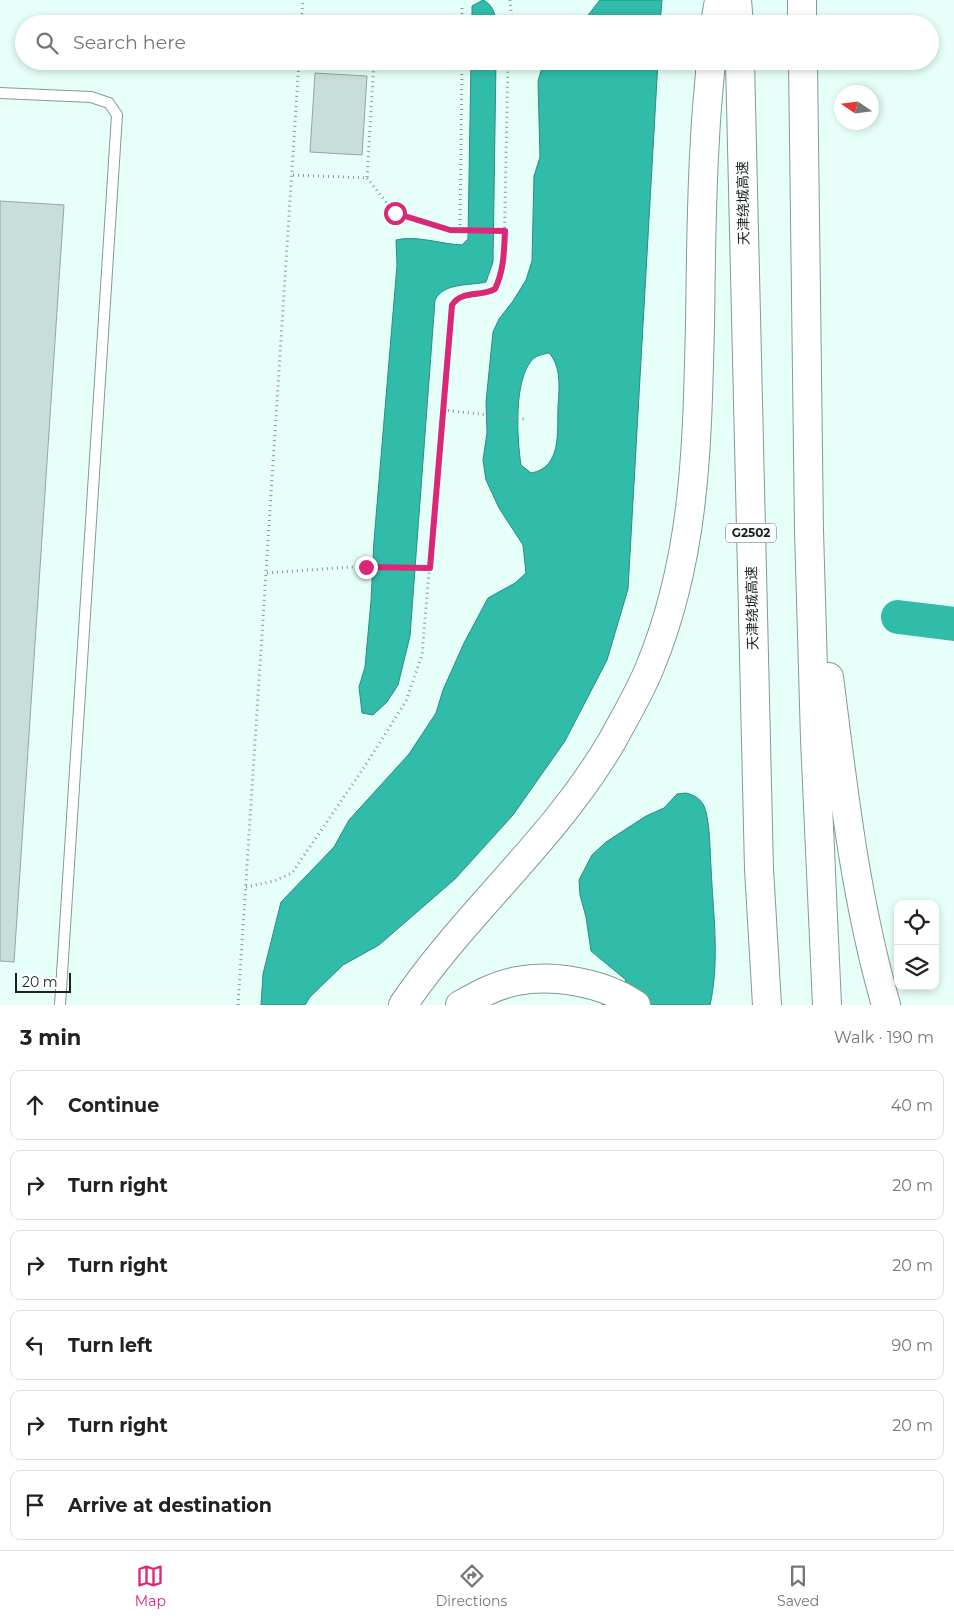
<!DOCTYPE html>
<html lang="en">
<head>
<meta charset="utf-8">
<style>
	body { margin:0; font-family:Montserrat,"Noto Sans SC",sans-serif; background:#f6f6f6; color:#222 }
	.controls { position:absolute; right:15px; bottom:15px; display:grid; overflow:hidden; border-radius:10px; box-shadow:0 2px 8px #0003 }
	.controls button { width:45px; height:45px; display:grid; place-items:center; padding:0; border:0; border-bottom:1px solid #e0e0e0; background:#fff; color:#222; font:25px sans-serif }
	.compass { position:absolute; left:834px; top:85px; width:45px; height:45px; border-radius:50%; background:#fff; box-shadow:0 2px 8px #0003; rotate:283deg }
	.scale { position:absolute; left:15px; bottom:12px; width:56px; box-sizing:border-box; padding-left:5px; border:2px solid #1a2321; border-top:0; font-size:14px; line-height:18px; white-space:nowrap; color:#1a2321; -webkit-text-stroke:4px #fff; paint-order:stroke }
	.stop { position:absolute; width:15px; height:15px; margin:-11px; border:4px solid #db2777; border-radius:50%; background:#fff }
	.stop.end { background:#db2777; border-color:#fff; box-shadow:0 1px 5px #0008 }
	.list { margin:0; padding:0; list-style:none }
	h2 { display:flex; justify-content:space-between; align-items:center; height:65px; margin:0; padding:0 20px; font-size:21px }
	h2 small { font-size:16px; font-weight:400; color:#767676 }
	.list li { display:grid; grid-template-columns:32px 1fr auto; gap:15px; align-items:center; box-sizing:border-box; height:70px; margin:0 10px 10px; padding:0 10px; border:1px solid #e0e0e0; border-radius:10px }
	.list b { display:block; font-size:19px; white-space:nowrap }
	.list em { font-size:16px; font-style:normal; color:#767676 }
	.icon { flex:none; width:28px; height:28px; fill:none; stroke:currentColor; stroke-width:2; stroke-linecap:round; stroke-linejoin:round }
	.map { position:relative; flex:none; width:954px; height:1005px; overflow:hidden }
	.search { position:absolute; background:#fff; box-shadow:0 2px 8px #0003; left:15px; right:15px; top:15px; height:55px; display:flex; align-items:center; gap:12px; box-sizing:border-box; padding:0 18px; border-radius:28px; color:#767676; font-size:19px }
	.sheet { height:545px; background:#fff }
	nav { display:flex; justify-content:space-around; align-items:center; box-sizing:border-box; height:70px; border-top:1px solid #e0e0e0; background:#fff; font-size:14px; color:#767676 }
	nav a { display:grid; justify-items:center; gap:2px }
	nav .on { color:#db2777 }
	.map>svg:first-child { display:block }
</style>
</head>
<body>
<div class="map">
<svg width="954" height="1005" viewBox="0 0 954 1005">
	<rect width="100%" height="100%" fill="#e6fff9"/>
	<!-- water -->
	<path fill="#30bca9" stroke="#298e80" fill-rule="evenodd" d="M483,0C492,4 496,14 496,24H472V6Z
		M600,0H662L660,24H581Z
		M471,61H496L493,262L486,282C470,286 444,282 435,300L410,636L398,685L387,702L373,715L362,713L359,687L365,667L371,601L374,541L397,265L396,240C417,235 440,244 462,245L468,239Z
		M544,61H658L628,589L607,660L565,741L513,815L455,879L379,945L343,965L310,997L305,1005H261L263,974L281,902L334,847L349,820L409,754L436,713L443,690L464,643L488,598L515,583L526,573L523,545L499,508L486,480L483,460L487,433L486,402L493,332L499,319L513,301L526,280L532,261L534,176L540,157L538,81ZM549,353C562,367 559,390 558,408C557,431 562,468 531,473L521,465C517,439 513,377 534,358C538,355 544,354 549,353Z
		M686,793C694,795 700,798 704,806C710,819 710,852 711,867C713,912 720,961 710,1005H602L608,1004L626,980L591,951L586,917L580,895L579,880L592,855L606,842L646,816L664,808L677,794Z"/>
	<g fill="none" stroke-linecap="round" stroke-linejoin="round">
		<!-- river -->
		<path stroke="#30bca9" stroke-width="34" d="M898,617L954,624"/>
	</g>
	<!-- building -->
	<path fill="#c7dfda" stroke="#90a7a2" d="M315,73L367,76L362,155L310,152Z
		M0,201L64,205L14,962L0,961Z"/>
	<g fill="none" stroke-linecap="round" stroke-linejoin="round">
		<defs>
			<path id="service" d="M0,93L91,97L109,103L117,115L60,1005"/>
			<path id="motorway" d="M737,0L739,24
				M802,0V24
				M715,24L719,0
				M740,61L759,869L767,1005
				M803,61L809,530L815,739L827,1005
				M829,677C843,787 855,898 886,1005
				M403,1005C466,912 555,839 612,741C625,717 640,692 650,667C696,556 697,444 700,325C701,263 701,201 705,139C706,113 709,87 711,61
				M460,1005C478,995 496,985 517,981C554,974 605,983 636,1005"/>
		</defs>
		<!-- service casing -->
		<use href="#service" stroke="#849a95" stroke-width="12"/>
		<!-- motorway casing -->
		<use href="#motorway" stroke="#849a95" stroke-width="30"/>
		<!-- path -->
		<path stroke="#889a95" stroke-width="3" stroke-dasharray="1 4" stroke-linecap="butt" d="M510,0L512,24
			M301,24L303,0
			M462,24V5
			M293,175L367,178L374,61H368
			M367,178L395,213L450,230L505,231
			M460,230L462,61
			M443,410L524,419
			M267,573L350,567L430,568
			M246,887L274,881L292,873L365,766L406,701L422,655L452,305C461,289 482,297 495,289L502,272L504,259L508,61
			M238,1005L299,61"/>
		<!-- service -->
		<use href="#service" stroke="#fff" stroke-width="10"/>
		<!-- motorway -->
		<use href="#motorway" stroke="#fff" stroke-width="28"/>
	</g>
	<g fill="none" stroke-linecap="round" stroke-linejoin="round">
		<!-- route -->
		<path stroke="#db2777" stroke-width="6" d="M366,567L430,568L452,305C461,290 482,297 495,289C504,270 504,252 505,231L450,230L395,213"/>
	</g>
	<g text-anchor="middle" stroke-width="5" stroke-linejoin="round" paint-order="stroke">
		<!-- shield labels -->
		<rect fill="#fff" stroke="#5f6564" stroke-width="1" x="726" y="523.5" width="50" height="19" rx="4"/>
		<g font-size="12" font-weight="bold" fill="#1a2321">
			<text x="751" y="537">G2502</text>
		</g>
		<!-- street labels -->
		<g font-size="14" fill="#1a2321" stroke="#fff">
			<text transform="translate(743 203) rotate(-91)" y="5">天津绕城高速</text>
			<text transform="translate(752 608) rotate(-91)" y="5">天津绕城高速</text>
		</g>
	</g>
</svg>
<div class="controls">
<button><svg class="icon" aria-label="locate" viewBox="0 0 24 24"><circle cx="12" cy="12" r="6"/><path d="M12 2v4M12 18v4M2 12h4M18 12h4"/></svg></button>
<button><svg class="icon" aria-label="layers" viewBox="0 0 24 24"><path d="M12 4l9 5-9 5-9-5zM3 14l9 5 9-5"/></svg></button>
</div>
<svg class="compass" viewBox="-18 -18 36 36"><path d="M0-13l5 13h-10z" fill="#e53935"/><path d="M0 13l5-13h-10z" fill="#767676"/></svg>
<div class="scale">20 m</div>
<div class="stop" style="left:395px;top:213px"></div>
<div class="stop end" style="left:366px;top:567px"></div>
<div class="search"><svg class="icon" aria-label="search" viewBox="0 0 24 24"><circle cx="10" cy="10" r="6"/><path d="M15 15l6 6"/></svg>Search here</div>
</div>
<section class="sheet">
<h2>3 min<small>Walk · 190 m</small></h2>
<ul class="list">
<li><svg class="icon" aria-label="ahead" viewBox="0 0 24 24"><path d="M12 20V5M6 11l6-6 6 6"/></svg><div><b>Continue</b></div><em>40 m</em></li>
<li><svg class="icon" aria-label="right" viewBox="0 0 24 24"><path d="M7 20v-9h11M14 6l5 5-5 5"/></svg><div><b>Turn right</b></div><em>20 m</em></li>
<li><svg class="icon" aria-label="right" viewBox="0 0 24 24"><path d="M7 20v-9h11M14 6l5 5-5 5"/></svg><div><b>Turn right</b></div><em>20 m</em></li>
<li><svg class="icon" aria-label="left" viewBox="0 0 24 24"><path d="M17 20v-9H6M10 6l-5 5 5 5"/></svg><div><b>Turn left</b></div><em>90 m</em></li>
<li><svg class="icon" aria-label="right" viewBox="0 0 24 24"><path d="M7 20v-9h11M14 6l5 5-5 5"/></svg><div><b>Turn right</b></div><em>20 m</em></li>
<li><svg class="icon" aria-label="arrive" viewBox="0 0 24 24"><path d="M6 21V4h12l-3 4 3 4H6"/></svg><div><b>Arrive at destination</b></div></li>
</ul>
</section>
<nav>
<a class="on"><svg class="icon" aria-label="map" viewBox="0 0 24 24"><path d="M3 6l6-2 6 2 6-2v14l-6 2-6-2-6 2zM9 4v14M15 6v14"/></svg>Map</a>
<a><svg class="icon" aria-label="directions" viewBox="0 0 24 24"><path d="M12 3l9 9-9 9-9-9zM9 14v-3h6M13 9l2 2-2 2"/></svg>Directions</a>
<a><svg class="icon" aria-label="saved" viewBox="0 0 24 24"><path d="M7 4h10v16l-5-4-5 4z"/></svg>Saved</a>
</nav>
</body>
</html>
